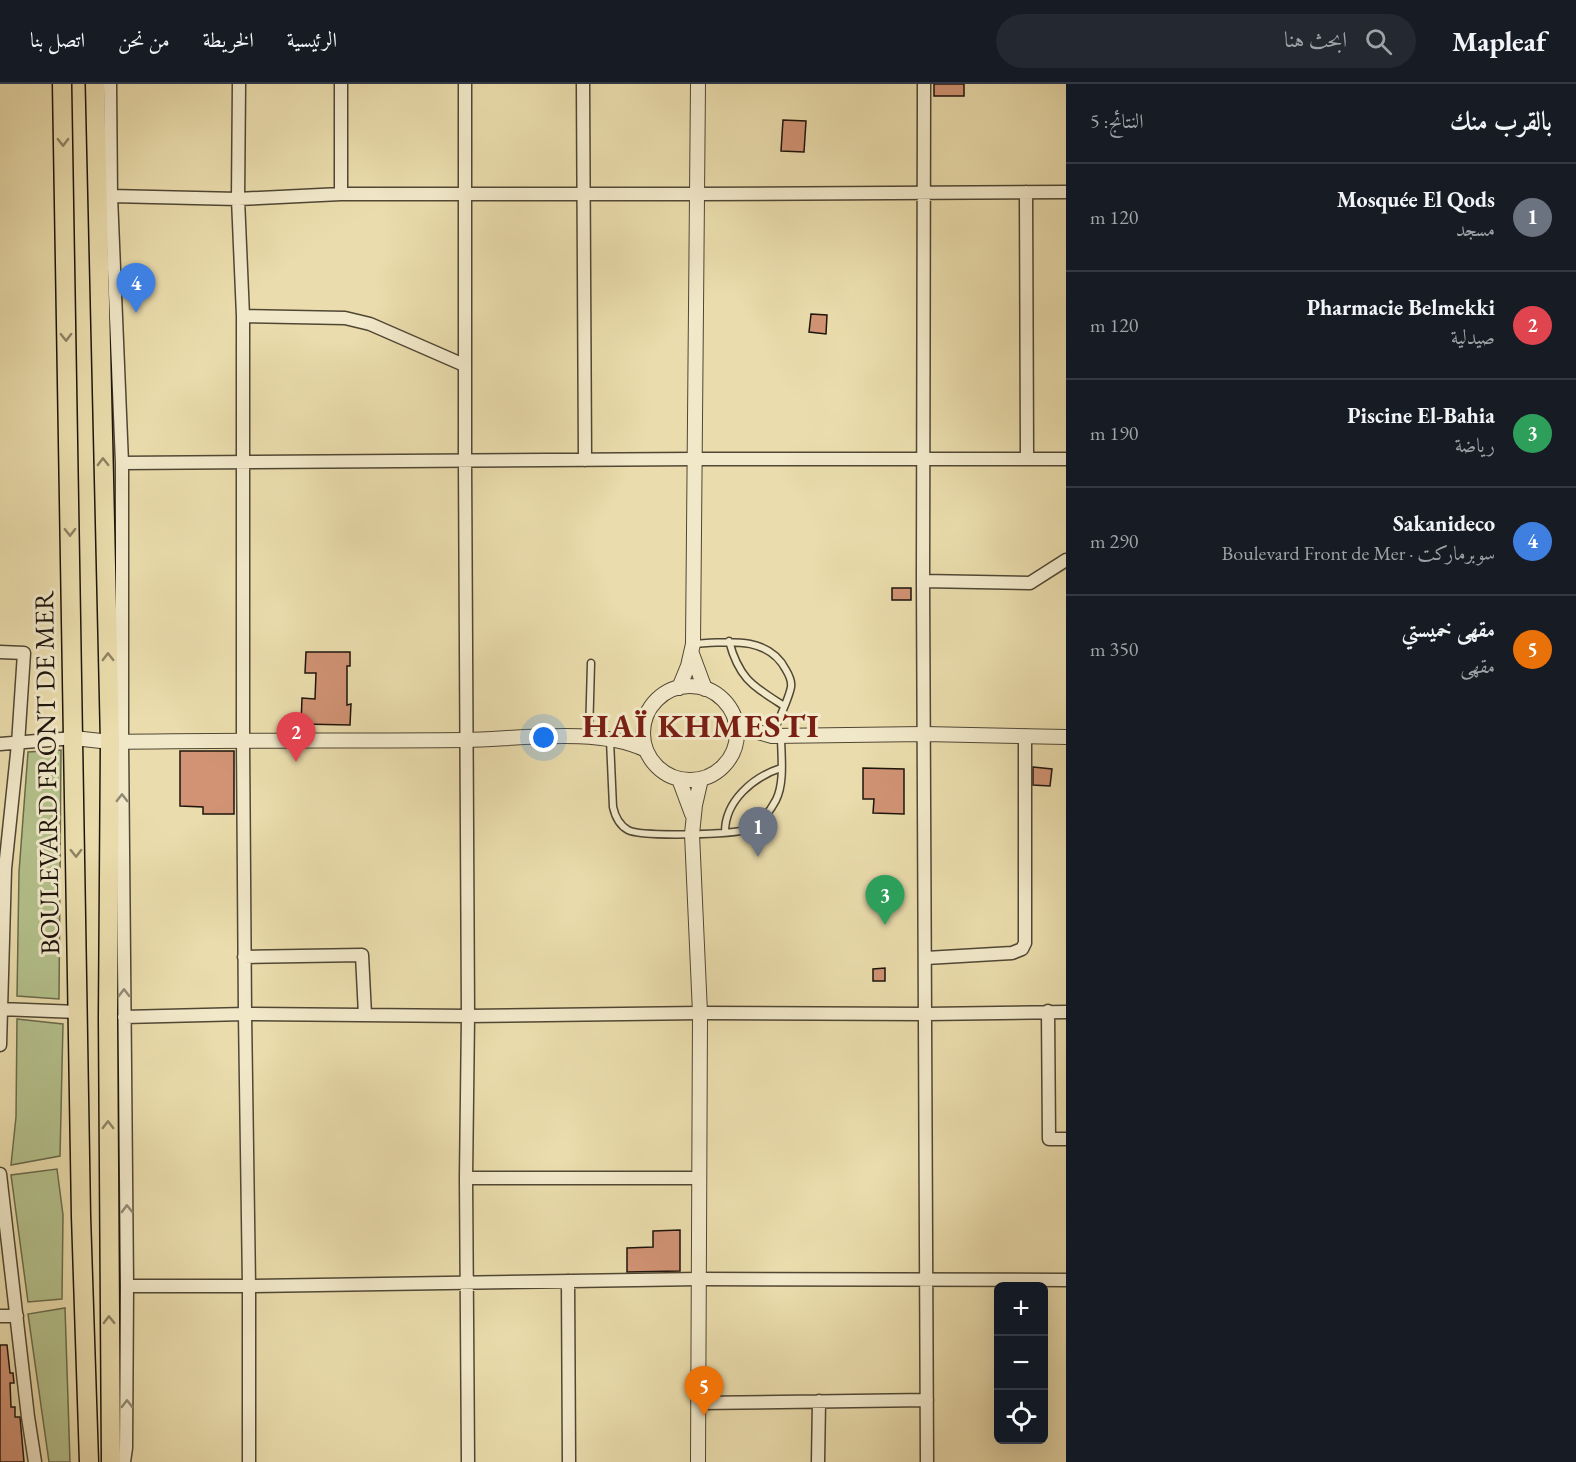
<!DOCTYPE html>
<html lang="ar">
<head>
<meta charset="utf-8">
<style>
	body { margin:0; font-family:"EB Garamond",Amiri,serif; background:#242831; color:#f1f3f6; direction:rtl }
	.controls { position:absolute; right:18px; bottom:18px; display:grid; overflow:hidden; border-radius:9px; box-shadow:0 6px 24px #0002 }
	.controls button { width:54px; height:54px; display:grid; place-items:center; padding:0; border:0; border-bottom:2px solid #363941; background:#171b24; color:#f1f3f6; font:30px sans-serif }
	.you { position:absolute; left:544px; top:654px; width:21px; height:21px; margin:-15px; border:4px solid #fff; border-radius:50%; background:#1a73e8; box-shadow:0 0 0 9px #1a73e833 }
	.badge { display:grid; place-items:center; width:39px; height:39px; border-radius:50%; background:#c59692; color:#fff; font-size:20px; font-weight:700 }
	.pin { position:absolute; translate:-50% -50px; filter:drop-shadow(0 2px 3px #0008) }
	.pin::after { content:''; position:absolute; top:32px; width:21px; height:18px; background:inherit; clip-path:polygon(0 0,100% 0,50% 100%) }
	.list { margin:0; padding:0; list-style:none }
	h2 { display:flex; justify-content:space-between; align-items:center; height:78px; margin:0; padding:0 24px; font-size:26px }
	h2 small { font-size:20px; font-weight:400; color:#9ea1a6 }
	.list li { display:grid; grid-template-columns:39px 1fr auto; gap:18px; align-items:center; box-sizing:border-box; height:108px; padding:0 24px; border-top:2px solid #363941 }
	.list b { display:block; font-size:22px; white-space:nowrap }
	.list p { margin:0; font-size:20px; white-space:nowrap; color:#9ea1a6 }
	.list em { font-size:20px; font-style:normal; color:#9ea1a6 }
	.icon { flex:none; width:33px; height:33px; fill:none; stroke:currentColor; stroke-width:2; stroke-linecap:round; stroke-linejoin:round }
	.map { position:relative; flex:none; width:1066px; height:1378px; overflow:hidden; direction:ltr }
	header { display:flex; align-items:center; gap:36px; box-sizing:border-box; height:84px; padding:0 30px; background:#171b24; border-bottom:2px solid #363941 }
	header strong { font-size:28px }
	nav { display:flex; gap:33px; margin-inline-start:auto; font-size:21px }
	.search { width:420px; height:54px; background:#242831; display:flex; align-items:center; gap:15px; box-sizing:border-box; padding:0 21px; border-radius:33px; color:#9ea1a6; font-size:22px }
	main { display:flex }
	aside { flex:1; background:#171b24 }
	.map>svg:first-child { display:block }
</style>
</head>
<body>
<header>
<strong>Mapleaf</strong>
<div class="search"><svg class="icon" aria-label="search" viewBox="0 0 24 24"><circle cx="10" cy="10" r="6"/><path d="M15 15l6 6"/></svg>ابحث هنا</div>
<nav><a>الرئيسية</a><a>الخريطة</a><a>من نحن</a><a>اتصل بنا</a></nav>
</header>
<main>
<aside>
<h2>بالقرب منك<small>النتائج: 5</small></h2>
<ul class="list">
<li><span class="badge" style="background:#6b7280">1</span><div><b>Mosquée El Qods</b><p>مسجد</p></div><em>120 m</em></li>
<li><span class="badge" style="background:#e0444e">2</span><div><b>Pharmacie Belmekki</b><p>صيدلية</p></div><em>120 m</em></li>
<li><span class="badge" style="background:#2e9e5b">3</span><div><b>Piscine El-Bahia</b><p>رياضة</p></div><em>190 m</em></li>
<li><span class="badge" style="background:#3f7fe0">4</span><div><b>Sakanideco</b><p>سوبرماركت · Boulevard Front de Mer</p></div><em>290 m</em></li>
<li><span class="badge" style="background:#e8710a">5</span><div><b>مقهى خميستي</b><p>مقهى</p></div><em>350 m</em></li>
</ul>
</aside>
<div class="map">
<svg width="1066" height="1378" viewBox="0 0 1066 1378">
	<rect width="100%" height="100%" fill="#eadcac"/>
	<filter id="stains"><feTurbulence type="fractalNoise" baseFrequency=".00333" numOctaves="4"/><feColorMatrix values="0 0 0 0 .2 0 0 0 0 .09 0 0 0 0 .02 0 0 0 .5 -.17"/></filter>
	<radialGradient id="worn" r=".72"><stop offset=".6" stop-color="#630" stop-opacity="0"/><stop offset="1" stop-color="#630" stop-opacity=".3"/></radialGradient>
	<!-- green -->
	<path fill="#b4c18c" stroke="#686b4c" stroke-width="1.5" d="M61,666L59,915L17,912L19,788L28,668Z
		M17,935L63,940L60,1072L11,1081L16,1033Z
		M57,1085L63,1131L62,1215L28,1218L11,1091Z
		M65,1224L70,1378H49L28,1230Z"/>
	<!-- building -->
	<path fill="#d19374" stroke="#1d150c" stroke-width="1.5" d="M934,0H964V12H934Z
		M783,36L806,37L804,68L781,67Z
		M811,230L827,231L826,250L809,248Z
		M892,504H911V516H892Z
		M306,568H350V582H347V621L351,620L350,641L301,640L302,614L315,615L316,589H305Z
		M180,667H234V730H203V723L180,722Z
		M1033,683L1052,685L1050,702L1033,701Z
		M863,684L904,685V730L873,729L874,715H863Z
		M885,884V897H873V885Z
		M680,1146V1187L627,1188V1164L653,1163V1147Z
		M0,1261H7L10,1289H13L14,1299H10L11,1323H15V1333H20L24,1378H0Z"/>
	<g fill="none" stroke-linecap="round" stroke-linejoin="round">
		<defs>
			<path id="service" d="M729,557C739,595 753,602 784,622
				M694,560C726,558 768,551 786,586C789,591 792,597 791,603C789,615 777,639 772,651
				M589,652L591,579
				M610,656L613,723C615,732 619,741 628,746C641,753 733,751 748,745C760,741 770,727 776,716C785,698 781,671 781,651
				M725,748C725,717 753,693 781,684"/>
			<path id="minor" d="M110,0L111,112L122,379V658L127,1202L126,1364L124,1378
				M239,0L238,115L243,232V657L245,930L249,1202V1378
				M341,0V110
				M465,0V378L468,932L466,1094L468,1378
				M583,0L585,376
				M924,0L923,497L927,1378
				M1026,108L1027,375
				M111,112L238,115L341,110H697L1066,108
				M243,232L345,234L370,240L464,281
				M122,379L696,375H1066
				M923,497L1030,499L1066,476
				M0,568L24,569L18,660L5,785L0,961
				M0,660L74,654
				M244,873L362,871L365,931
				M926,874L1012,869L1022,865L1025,859V652
				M0,925L78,928
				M1048,927L1049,1055H1066
				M124,933L245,930L468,932L700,929L926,930L1066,928
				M0,1090L28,1333L35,1378
				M466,1094H699
				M568,1197L569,1378
				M127,1202H249L699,1195L1066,1196
				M0,1232H17
				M698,1319L927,1316
				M818,1378L819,1317"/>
			<path id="tertiary" d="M692,570L705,605
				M643 649a47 47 0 1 1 94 0a47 47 0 1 1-94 0Z
				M679,604L688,582L693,560L698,0
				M735,637L758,648L772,652L924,650L1066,653
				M74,654L110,658C228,656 347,657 466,656C518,655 599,643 646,666
				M679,695L692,730
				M698,1378L700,929L692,750L695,721L701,695"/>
			<path id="primary" d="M62,0L81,1132L89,1378
				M95,0L110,658L108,935L111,1378"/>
		</defs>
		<!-- service casing -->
		<use href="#service" stroke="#504734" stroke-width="9"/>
		<!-- minor casing -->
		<use href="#minor" stroke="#504734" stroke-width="15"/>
		<!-- tertiary casing -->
		<use href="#tertiary" stroke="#504734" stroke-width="16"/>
		<!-- primary casing -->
		<use href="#primary" stroke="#1d150c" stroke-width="21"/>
		<!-- service -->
		<use href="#service" stroke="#f1e8c9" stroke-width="6"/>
		<!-- minor -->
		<use href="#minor" stroke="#f1e8c9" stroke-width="12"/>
		<!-- tertiary -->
		<use href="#tertiary" stroke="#f1e8c9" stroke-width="14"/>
		<!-- primary -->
		<use href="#primary" stroke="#eadcac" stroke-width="18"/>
	</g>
	<!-- one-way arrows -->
	<defs><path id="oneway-chevron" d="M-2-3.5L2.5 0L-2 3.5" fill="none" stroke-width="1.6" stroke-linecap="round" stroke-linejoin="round" transform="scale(1.5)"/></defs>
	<g stroke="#8e8264">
		<use href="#oneway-chevron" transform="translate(63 58) rotate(89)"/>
		<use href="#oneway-chevron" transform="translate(66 253) rotate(89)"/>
		<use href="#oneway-chevron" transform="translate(103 378) rotate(-91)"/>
		<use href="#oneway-chevron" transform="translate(70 448) rotate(89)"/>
		<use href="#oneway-chevron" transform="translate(108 573) rotate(-91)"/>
		<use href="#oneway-chevron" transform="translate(76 769) rotate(89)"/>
		<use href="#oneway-chevron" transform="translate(108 1041) rotate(-90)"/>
		<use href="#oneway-chevron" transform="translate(109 1236) rotate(-91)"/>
	</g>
	<g stroke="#928974">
		<use href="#oneway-chevron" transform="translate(122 714) rotate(-90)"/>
		<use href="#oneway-chevron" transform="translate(124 909) rotate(-90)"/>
		<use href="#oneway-chevron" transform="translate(127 1125) rotate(-91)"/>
		<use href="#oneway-chevron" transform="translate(127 1320) rotate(-90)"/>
	</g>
	<g text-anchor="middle" stroke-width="6" stroke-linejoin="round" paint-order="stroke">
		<!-- street labels -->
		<g font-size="27" fill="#1d150c" stroke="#f1e8c9">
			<text transform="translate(47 689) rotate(-91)" y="9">BOULEVARD FRONT DE MER</text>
		</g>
		<!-- district labels -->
		<g font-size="33" font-weight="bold" letter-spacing="1.5" fill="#7a1f14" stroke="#f1e8c9">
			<text x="701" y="653">HAÏ KHMESTI</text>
		</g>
	</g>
	<rect width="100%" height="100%" filter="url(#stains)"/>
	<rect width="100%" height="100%" fill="url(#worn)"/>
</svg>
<div class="controls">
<button>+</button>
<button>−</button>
<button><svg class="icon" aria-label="locate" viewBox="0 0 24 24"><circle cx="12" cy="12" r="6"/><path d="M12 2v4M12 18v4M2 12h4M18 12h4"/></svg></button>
</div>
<div class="you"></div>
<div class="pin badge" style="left:758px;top:773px;background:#6b7280">1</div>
<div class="pin badge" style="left:296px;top:678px;background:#e0444e">2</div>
<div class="pin badge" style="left:885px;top:841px;background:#2e9e5b">3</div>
<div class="pin badge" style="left:136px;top:229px;background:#3f7fe0">4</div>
<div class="pin badge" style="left:704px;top:1332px;background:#e8710a">5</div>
</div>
</main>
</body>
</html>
